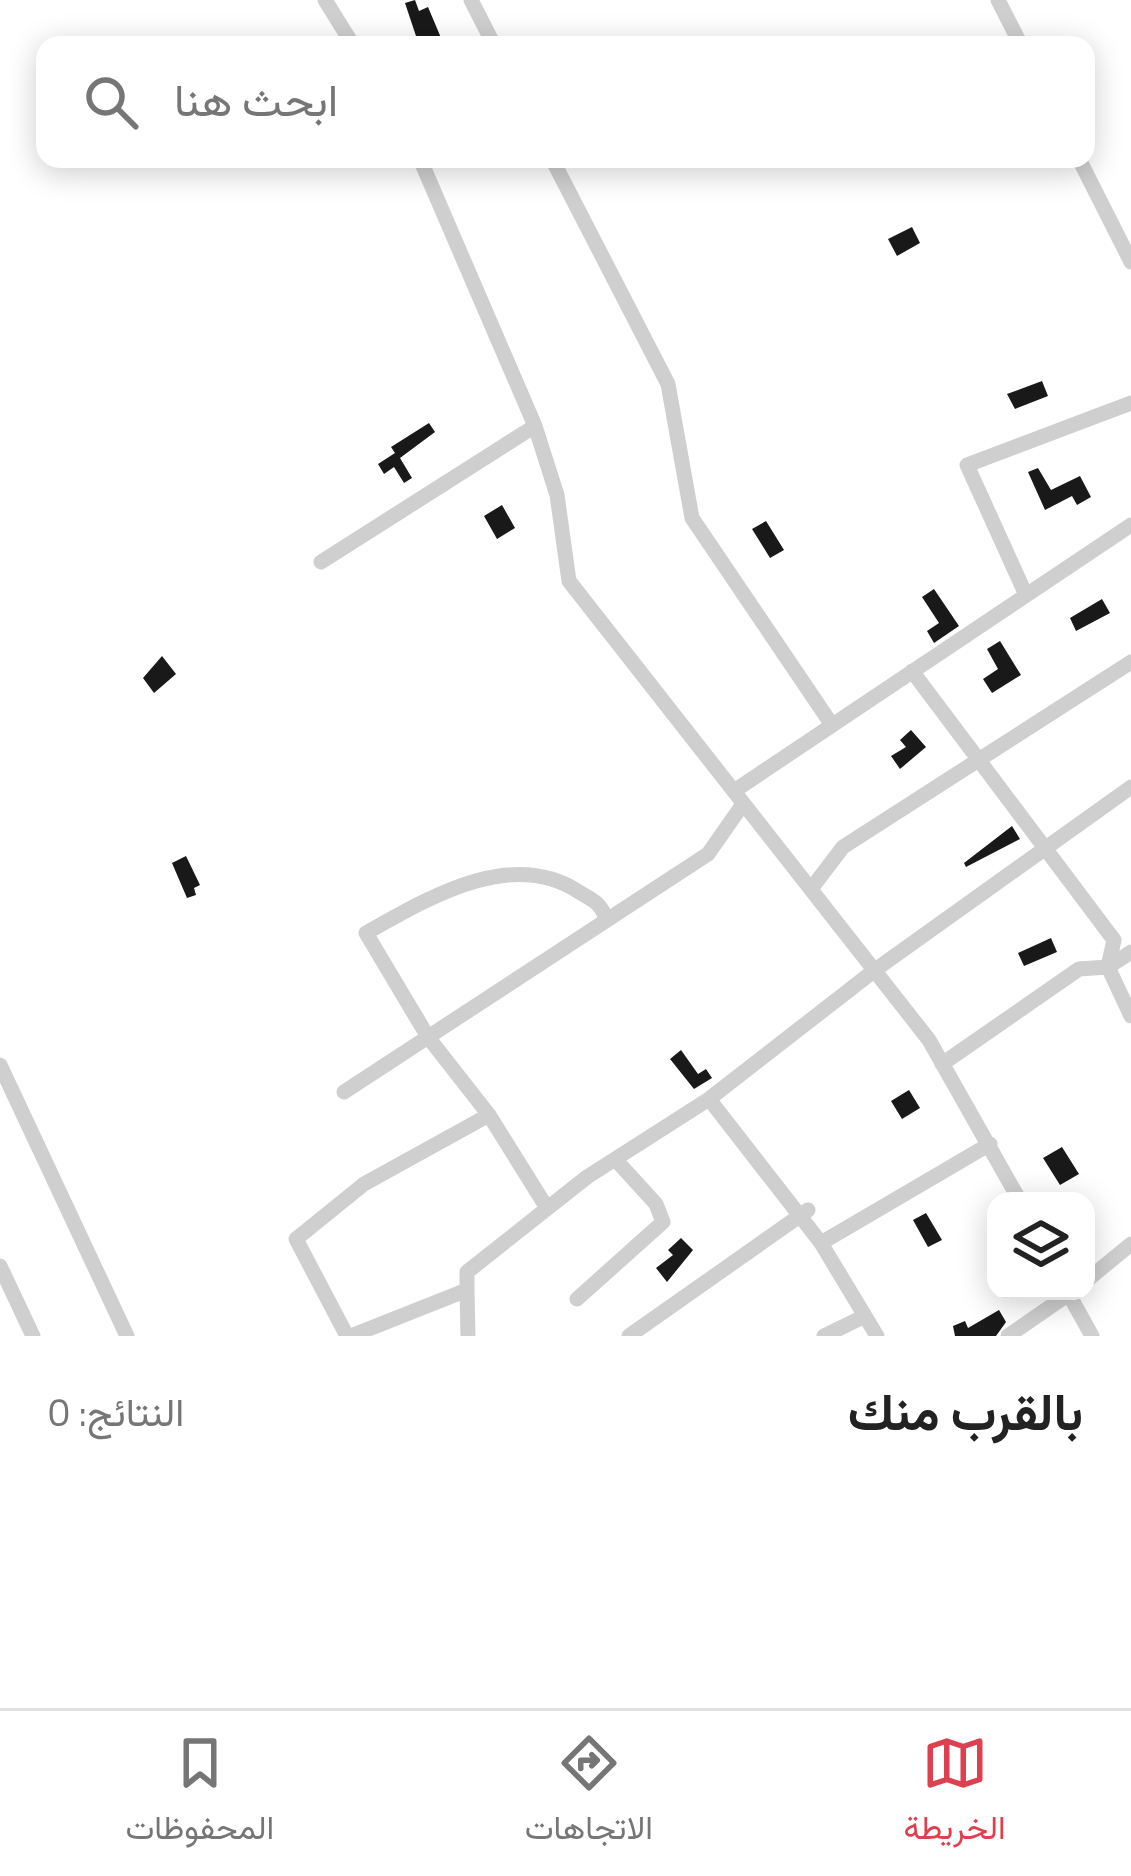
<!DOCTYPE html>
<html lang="ar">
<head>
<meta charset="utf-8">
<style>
	body { margin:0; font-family:"Titillium Web",Vazirmatn,sans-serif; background:#f6f6f6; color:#222; direction:rtl }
	.controls { position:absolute; right:36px; bottom:36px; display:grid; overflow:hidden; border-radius:24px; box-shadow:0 6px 30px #0003 }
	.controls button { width:108px; height:108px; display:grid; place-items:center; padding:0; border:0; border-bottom:3px solid #e0e0e0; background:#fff; color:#222; font:60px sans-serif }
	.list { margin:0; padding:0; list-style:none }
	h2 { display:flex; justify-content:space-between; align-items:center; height:156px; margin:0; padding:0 48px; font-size:51px }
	h2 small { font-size:39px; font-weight:400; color:#767676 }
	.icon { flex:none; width:66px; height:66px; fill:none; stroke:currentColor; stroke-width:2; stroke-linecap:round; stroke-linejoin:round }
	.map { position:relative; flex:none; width:1131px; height:1336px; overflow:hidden; direction:ltr }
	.search { position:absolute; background:#fff; box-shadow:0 6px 30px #0003; left:36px; right:36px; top:36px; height:132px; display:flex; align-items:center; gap:30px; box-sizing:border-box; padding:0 42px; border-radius:24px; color:#767676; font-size:45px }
	.sheet { height:372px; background:#fff }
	nav { display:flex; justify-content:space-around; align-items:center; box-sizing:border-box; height:168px; border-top:3px solid #e0e0e0; background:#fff; font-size:33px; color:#767676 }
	nav a { display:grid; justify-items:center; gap:6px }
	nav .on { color:#dd414f }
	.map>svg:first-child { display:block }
</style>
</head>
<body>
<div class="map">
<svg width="1131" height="1336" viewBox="0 0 1131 1336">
	<rect width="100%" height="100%" fill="#fff"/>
	<!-- building -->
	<path fill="#191919" d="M415,0L419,11L428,7L444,45H419L405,3Z
		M912,227L920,243L897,256L888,239Z
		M1042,381L1048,396L1015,409L1007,394Z
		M429,423L435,432L400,458L412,478L404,483L394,467L384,474L378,464L395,453L391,447Z
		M1038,468L1051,490L1080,476L1091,497L1077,505L1072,496L1045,510L1028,472Z
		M502,505L515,528L497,539L484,516Z
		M766,521L784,550L770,558L752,529Z
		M934,589L959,626L934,643L927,631L939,623L922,597Z
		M1102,599L1110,613L1076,631L1070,618Z
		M1000,641L1021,675L992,693L983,679L998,669L987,649Z
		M162,656L176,674L154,693L143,678Z
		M911,730L926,747L900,769L891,756L906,747L900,740Z
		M1012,826L1020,839L966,867L964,863Z
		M186,856L200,885L194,888L196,895L187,898L172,863Z
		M1051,938L1057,952L1024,966L1018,953Z
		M681,1050L698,1074L706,1069L712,1078L694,1089L670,1059Z
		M909,1090L920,1108L902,1119L891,1101Z
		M1062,1147L1079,1174L1060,1185L1043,1158Z
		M926,1213L942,1240L928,1247L913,1220Z
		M681,1238L693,1250L667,1282L656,1268L673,1255L668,1250Z
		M999,1310L1006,1322L996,1336H955L953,1326L965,1321L968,1328Z"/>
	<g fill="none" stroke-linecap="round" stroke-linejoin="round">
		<!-- minor -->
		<path stroke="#cfcfcf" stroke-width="15" d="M325,0L353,45
			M471,0L494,45
			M998,0L1021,45
			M420,159L535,426L557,495L569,581L929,1040L1020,1201
			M552,159L668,384L692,518L832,725
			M1079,159L1131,262
			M321,562L535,426
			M1026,595L967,465L1131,403
			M912,671L1114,940L1108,967L1131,1016
			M734,791L1131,525
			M811,889L843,847L1131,662
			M942,1064L1079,969L1108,967L1131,952
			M0,1065L127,1336
			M344,1092L708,854L743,804
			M709,1099L821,1243L877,1336
			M547,1208L489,1115L428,1037L366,933C427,899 511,847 579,892C591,899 601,903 605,917
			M821,1243L990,1144
			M0,1266L33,1336
			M1086,1281L1131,1244
			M467,1290V1272L587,1177L709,1099L875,970L1131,787
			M1067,1291L1092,1336
			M577,1299L663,1222L656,1204L615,1159
			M347,1336L296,1239L364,1184L489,1115
			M351,1336L467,1290L468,1336
			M629,1336L808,1210
			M824,1336L865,1316
			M1008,1336L1073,1291"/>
	</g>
</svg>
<div class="controls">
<button><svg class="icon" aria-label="layers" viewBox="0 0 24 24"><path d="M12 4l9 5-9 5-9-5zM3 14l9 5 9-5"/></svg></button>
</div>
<div class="search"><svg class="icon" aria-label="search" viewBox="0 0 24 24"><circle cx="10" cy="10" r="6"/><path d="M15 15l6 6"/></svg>ابحث هنا</div>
</div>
<section class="sheet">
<h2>بالقرب منك<small>النتائج: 0</small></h2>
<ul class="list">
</ul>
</section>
<nav>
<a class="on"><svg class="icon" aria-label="map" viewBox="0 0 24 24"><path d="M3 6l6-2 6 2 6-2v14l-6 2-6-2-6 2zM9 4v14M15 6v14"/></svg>الخريطة</a>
<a><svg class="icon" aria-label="directions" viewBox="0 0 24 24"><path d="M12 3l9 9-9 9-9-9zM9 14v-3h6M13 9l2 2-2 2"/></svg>الاتجاهات</a>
<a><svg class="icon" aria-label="saved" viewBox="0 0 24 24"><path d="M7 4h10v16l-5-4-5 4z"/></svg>المحفوظات</a>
</nav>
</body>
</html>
